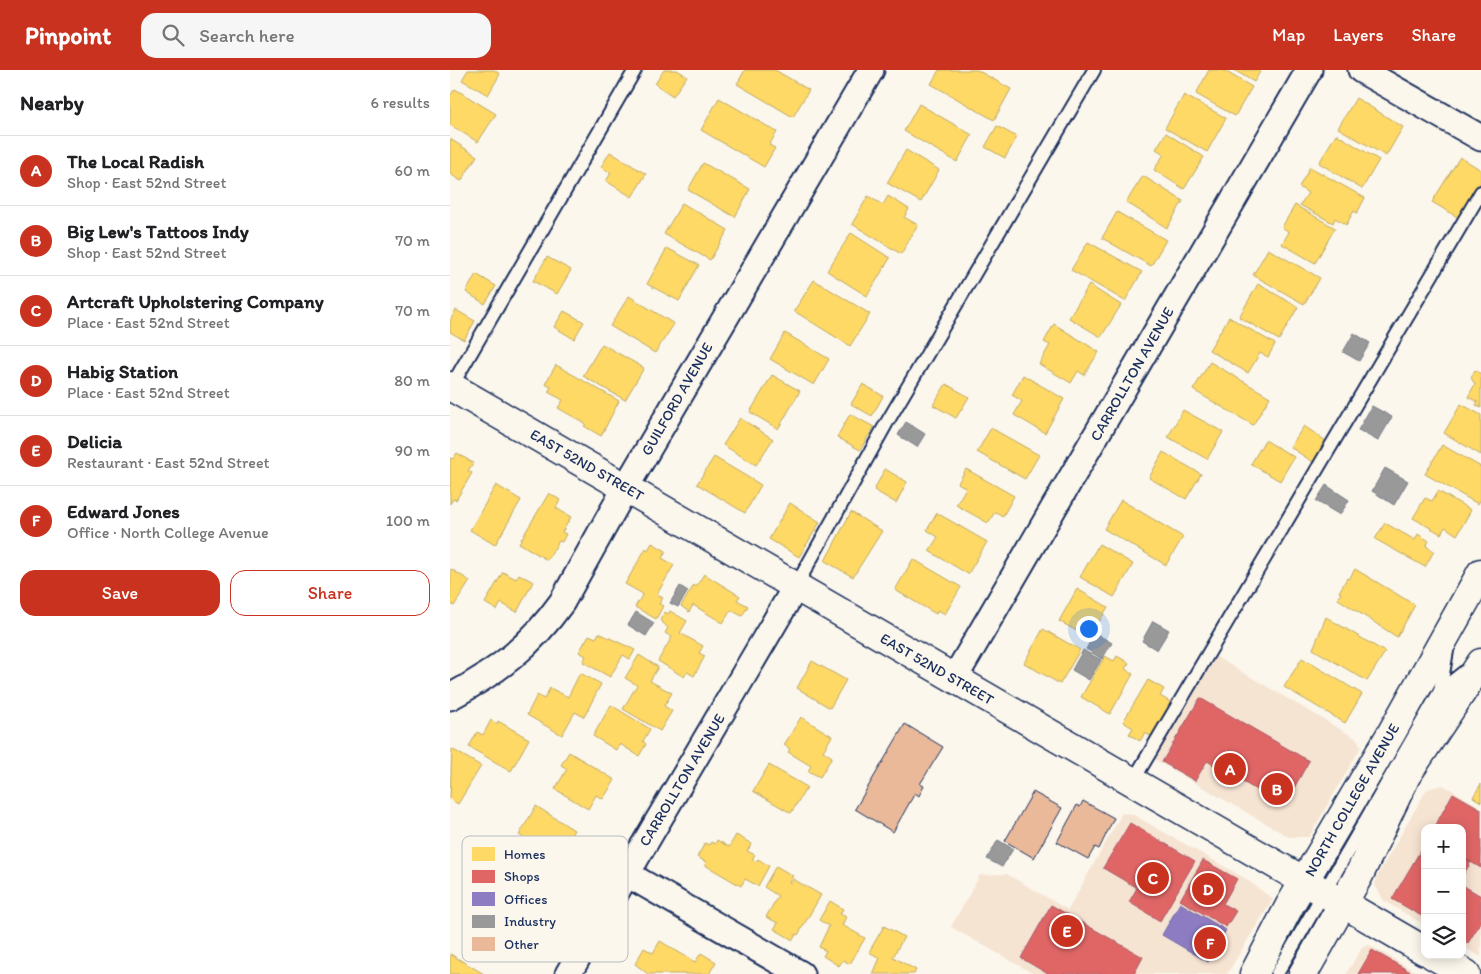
<!DOCTYPE html>
<html lang="en">
<head>
<meta charset="utf-8">
<style>
	body { margin:0; font-family:Itim,sans-serif; background:#f6f6f6; color:#202124 }
	.controls { position:absolute; right:15px; bottom:15px; display:grid; overflow:hidden; border-radius:10px; box-shadow:0 2px 12px #0003 }
	.controls button { width:45px; height:45px; display:grid; place-items:center; padding:0; border:0; border-bottom:1px solid #e0e0e0; background:#fff; color:#202124; font:25px sans-serif }
	.you { position:absolute; left:638px; top:558px; width:18px; height:18px; margin:-12px; border:4px solid #fff; border-radius:50%; background:#1a73e8; box-shadow:0 0 0 8px #1a73e833 }
	.badge { display:grid; place-items:center; width:32px; height:32px; border-radius:50%; background:#c8321e; color:#fff; font-size:16px; font-weight:700 }
	.pin { position:absolute; translate:-50% -50%; border:2px solid #fff; box-shadow:0 1px 5px #0006 }
	.list { margin:0; padding:0; list-style:none }
	h2 { display:flex; justify-content:space-between; align-items:center; height:65px; margin:0; padding:0 20px; font-size:21px }
	h2 small { font-size:16px; font-weight:400; color:#757577 }
	.list li { display:grid; grid-template-columns:32px 1fr auto; gap:15px; align-items:center; box-sizing:border-box; height:70px; padding:0 20px; border-top:1px solid #e0e0e0 }
	.list b { display:block; font-size:19px; white-space:nowrap }
	.list p { margin:0; font-size:16px; white-space:nowrap; color:#757577 }
	.list em { font-size:16px; font-style:normal; color:#757577 }
	.actions { display:flex; gap:10px; padding:15px 20px }
	.actions a { flex:1; padding:11px 0; border:1px solid #c8321e; border-radius:15px; text-align:center; font-size:18px; color:#c8321e }
	.actions .main { background:#c8321e; color:#fff }
	.icon { flex:none; width:28px; height:28px; fill:none; stroke:currentColor; stroke-width:2; stroke-linecap:round; stroke-linejoin:round }
	.map { position:relative; flex:none; width:1031px; height:904px; overflow:hidden }
	header { display:flex; align-items:center; gap:30px; box-sizing:border-box; height:70px; padding:0 25px; background:#c8321e; color:#fff }
	header strong { font-size:24px }
	nav { display:flex; gap:28px; margin-inline-start:auto; font-size:18px }
	.search { width:350px; height:45px; background:#f6f6f6; display:flex; align-items:center; gap:12px; box-sizing:border-box; padding:0 18px; border-radius:15px; color:#757577; font-size:19px }
	main { display:flex }
	aside { flex:1; background:#fff }
	.map>svg:first-child { display:block }
</style>
</head>
<body>
<header>
<strong>Pinpoint</strong>
<div class="search"><svg class="icon" aria-label="search" viewBox="0 0 24 24"><circle cx="10" cy="10" r="6"/><path d="M15 15l6 6"/></svg>Search here</div>
<nav><a>Map</a><a>Layers</a><a>Share</a></nav>
</header>
<main>
<aside>
<h2>Nearby<small>6 results</small></h2>
<ul class="list">
<li><span class="badge">A</span><div><b>The Local Radish</b><p>Shop · East 52nd Street</p></div><em>60 m</em></li>
<li><span class="badge">B</span><div><b>Big Lew's Tattoos Indy</b><p>Shop · East 52nd Street</p></div><em>70 m</em></li>
<li><span class="badge">C</span><div><b>Artcraft Upholstering Company</b><p>Place · East 52nd Street</p></div><em>70 m</em></li>
<li><span class="badge">D</span><div><b>Habig Station</b><p>Place · East 52nd Street</p></div><em>80 m</em></li>
<li><span class="badge">E</span><div><b>Delicia</b><p>Restaurant · East 52nd Street</p></div><em>90 m</em></li>
<li><span class="badge">F</span><div><b>Edward Jones</b><p>Office · North College Avenue</p></div><em>100 m</em></li>
</ul>
<div class="actions"><a class="main">Save</a><a>Share</a></div>
</aside>
<div class="map">
<svg width="1031" height="904" viewBox="0 0 1031 904">
	<rect width="100%" height="100%" fill="#fbf7ec"/>
	<filter id="ink" filterUnits="userSpaceOnUse"><feTurbulence type="fractalNoise" baseFrequency=".02" numOctaves="2"/><feDisplacementMap in="SourceGraphic" scale="10" xChannelSelector="R" yChannelSelector="G"/><feConvolveMatrix kernelMatrix="1 2 1 2 8 2 1 2 1" color-interpolation-filters="sRGB"/></filter>
	<g filter="url(#ink)">
		<!-- built -->
		<path fill="#f6e4d3" d="M763,585L907,669L911,677L859,767H839L702,688Z
			M993,715L1031,737V887L1012,876V758H975V855L934,831L925,815L927,806L977,719Z
			M672,743L682,744L793,807L823,829L777,904H584L501,857L530,805L557,804L618,840Z
			M919,875L970,904H896L913,876Z"/>
		<!-- homes -->
		<path fill="#ffd966" stroke="#bba664" d="M18,0H44L50,4L38,25L12,10Z
			M214,0H227L237,6L223,26L205,14Z
			M295,0H325L359,20L343,47L287,14Z
			M489,0H527L561,19L544,50L481,14Z
			M759,0H773L802,17L785,46L746,24Z
			M784,0H811L804,12Z
			M5,19L46,44L28,72L0,55V26Z
			M734,25L776,48L757,82L715,58Z
			M269,28L327,62L319,75L325,78L314,97L251,60Z
			M906,28L953,57L936,86L888,58Z
			M469,34L522,65L507,92L454,61Z
			M547,56L567,67L555,88L535,77Z
			M716,63L754,87L734,119L704,100L714,84L706,79Z
			M886,64L929,90L912,119L869,93Z
			M0,69L27,86L11,111L0,104Z
			M456,80L489,100L471,132L437,113Z
			M160,82L196,104L182,127L156,111L161,103L151,97Z
			M1010,87L1031,100V112L1009,148L982,132Z
			M253,93L300,119L285,147L238,120Z
			M860,97L915,128L907,143L904,141L896,155L885,148L883,153L850,135L858,123L849,117Z
			M693,106L733,131L717,158L676,132Z
			M418,126L433,135L438,126L459,139L454,147L468,155L451,184L402,154Z
			M232,133L278,160L260,190L214,164Z
			M845,135L885,158L865,193L832,174L839,162L832,157Z
			M667,142L716,170L701,196L652,168Z
			M401,163L440,188L417,226L377,201Z
			M638,172L692,202L675,231L621,200Z
			M217,178L249,195L229,231L197,214Z
			M818,179L870,208L854,234L803,205Z
			M97,187L121,200L107,224L83,211Z
			M26,204L46,216L35,234L16,222Z
			M364,210L420,244L400,276L344,241Z
			M808,214L848,237L829,270L789,247Z
			M639,215L671,235L651,267L619,248Z
			M179,226L224,254L205,283L160,256Z
			M6,240L25,251L14,270L0,262V251Z
			M114,241L134,252L124,269L104,257Z
			M779,247L825,274L818,287L810,283L798,303L759,280Z
			M604,254L649,282L634,305L628,301L621,313L589,294L600,275L594,272Z
			M335,263L379,289L364,315L320,289Z
			M152,274L194,298L175,330L133,306Z
			M760,292L820,327L803,355L743,320Z
			M106,295L169,331L151,366L134,356L136,354L108,338L113,330L98,322L101,317L95,314Z
			M1025,300L1031,304V338L1026,335L1028,332L1018,327L1025,314L1021,308Z
			M322,305L350,321L328,359L300,342Z
			M573,305L614,329L595,363L564,345L572,331L562,325Z
			M413,314L433,326L422,346L401,334Z
			M496,314L519,327L506,348L483,335Z
			M1011,334L1031,345V385L994,363Z
			M733,340L773,362L757,389L718,367Z
			M400,344L424,357L410,380L387,367Z
			M290,348L323,369L306,395L273,375Z
			M854,356L876,371L863,392L840,377Z
			M541,358L589,385L575,409L527,382Z
			M815,370L844,387L830,411L801,394Z
			M992,375L1031,397V429L1028,434L975,404Z
			M713,382L751,404L736,429L699,408Z
			M7,383L23,393L18,401L22,403L6,430L3,429L0,434V388L3,389Z
			M264,387L311,415L295,443L247,414Z
			M435,399L457,412L446,433L424,420Z
			M516,399L564,426L553,446L545,442L538,453L506,435L516,418L508,413Z
			M46,415L71,430L45,475L20,460Z
			M988,421L1021,440L1007,465L995,457L991,464L963,448L975,428L982,431Z
			M99,423L110,430L106,438L121,447L112,462L116,464L112,472L109,471L97,490L69,473Z
			M671,430L733,467L716,495L654,459Z
			M340,433L370,452L349,487L319,469Z
			M401,442L432,461L403,507L375,491Z
			M487,443L537,472L518,504L479,481L488,467L477,460Z
			M935,453L965,470L968,464L979,471L976,476L984,481L975,497L925,469Z
			M202,473L216,481L212,488L224,495L207,524L213,528L209,534L213,536L206,549L185,537L193,524L175,514L196,478L198,480Z
			M649,474L683,494L664,527L630,507Z
			M463,489L511,517L495,544L488,540L486,544L445,520Z
			M1,499L20,511L4,536L0,533Z
			M905,499L965,535L947,567L888,529L891,523L889,522L897,508L899,509Z
			M53,502L66,509L69,504L83,512L67,542L51,533L47,540L35,533Z
			M254,504L290,526L287,530L298,536L292,546L281,540L273,553L243,535L239,542L231,536L244,515L246,517Z
			M627,519L658,537L639,568L609,551Z
			M220,541L237,551L230,563L253,576L249,583L255,586L244,606L237,602L234,607L208,591L222,567L215,563L218,558L210,550L215,542L218,544Z
			M876,547L935,582L917,611L863,579Z
			M593,559L630,580L610,614L574,593Z
			M149,563L185,580L180,589L173,585L160,607L133,592L136,586L129,582L139,565L146,568Z
			M189,585L208,597L200,611L222,623L214,636L222,641L210,661L173,639L187,615L175,608Z
			M655,586L664,591L667,586L679,593L675,599L683,604L660,644L631,627Z
			M852,588L912,624L895,653L834,617Z
			M362,591L396,610L380,638L347,618Z
			M130,603L151,614L134,647L125,642L112,665L77,645L87,625L94,629L100,618L118,627Z
			M698,610L714,619L710,626L724,634L704,668L695,663L690,671L679,664L683,658L673,652Z
			M161,635L200,659L193,671L196,674L189,686L170,674L166,680L143,666Z
			M351,647L382,666L373,681L382,687L370,707L358,701L361,696L338,682L340,679L334,675Z
			M41,650L47,654L48,651L79,669L61,701L19,677L27,662L33,665Z
			M2,679L31,696L8,734L0,729Z
			M119,682L165,710L153,729L146,725L138,739L105,719L117,699L111,695Z
			M319,695L357,717L341,743L303,721Z
			M1031,714V732L1023,727Z
			M86,736L124,760L107,788L69,765Z
			M286,765L302,774L297,781L305,785L302,789L306,792L308,789L319,796L308,816L295,809L291,816L255,795L256,792L247,787L255,773L259,775L261,772L265,774L267,770L279,777Z
			M326,796L343,806L339,812L341,813L343,809L371,825L348,865L346,864L343,870L324,859L328,853L316,847L328,826L314,817Z
			M380,831L393,839L390,844L396,847L392,855L415,868L400,894L393,890L389,896L373,886L376,881L369,877L379,856L369,850Z
			M434,856L454,867L443,887L466,900L464,904H423L430,888L419,882Z
			M210,871L245,892L251,883L266,892L259,904H198L185,894L194,878L203,883Z
			M0,884L34,904H0Z"/>
		<!-- shops -->
		<path fill="#e06666" stroke="#a55664" d="M750,628L859,691L834,736L757,691L745,711L712,692Z
			M1003,723L1031,739V798L1012,787V758H984Z
			M680,753L745,791L710,851L679,832L687,818L653,798Z
			M975,773V848L942,829Z
			M1012,787L1021,792L1012,807Z
			M753,790L787,809L773,834L786,841L776,857L730,830Z
			M1012,815L1031,826V852L1018,873L1012,870Z
			M601,835L693,887L684,904H598L571,888Z
			M922,880L964,904H908Z"/>
		<!-- offices -->
		<path fill="#8e7cc3" stroke="#6c65a5" d="M730,833L776,860L758,892L712,865Z"/>
		<!-- industry -->
		<path fill="#999" stroke="#737987" d="M904,263L920,273L909,291L893,282Z
			M922,336L942,347L928,371L908,360Z
			M456,352L475,364L467,377L448,365Z
			M935,398L958,411L944,435L922,421Z
			M876,415L899,430L890,445L866,431Z
			M230,516L238,521L228,537L220,533Z
			M186,542L204,553L196,566L178,555Z
			M703,551L719,560L707,580L692,571Z
			M645,563L662,573L652,589L636,579Z
			M633,580L651,590L639,610L622,600Z
			M548,770L563,779L552,797L537,789Z"/>
		<!-- building -->
		<path fill="#e9b99a" stroke="#1b2f5e" d="M455,654L493,677L470,714L474,716L469,726L465,723L443,762L405,739Z
			M583,722L612,738L584,788L555,771Z
			M633,731L664,748L649,779L645,777L638,789L607,772L627,735L630,737Z"/>
		<g fill="none" stroke-linecap="round" stroke-linejoin="round">
			<defs>
				<path id="service" d="M1,317L185,0
					M346,516L436,354L644,0
					M990,621L997,581
					M683,711L1031,122
					M827,904L990,621L1014,602"/>
				<path id="minor" d="M911,0L1031,68
					M504,609L859,0
					M0,627C48,601 80,577 112,532L176,417L421,0
					M177,804L351,904
					M118,904L346,516"/>
				<path id="tertiary" d="M0,316L975,881
					M983,885L1016,904"/>
				<path id="secondary" d="M804,904L840,835L942,662L1031,503
					M853,904L909,805L956,706L1031,593"/>
			</defs>
			<!-- service casing -->
			<use href="#service" stroke="#1b2f5e" stroke-width="16"/>
			<!-- minor casing -->
			<use href="#minor" stroke="#1b2f5e" stroke-width="29"/>
			<!-- tertiary casing -->
			<use href="#tertiary" stroke="#1b2f5e" stroke-width="31"/>
			<!-- secondary casing -->
			<use href="#secondary" stroke="#1b2f5e" stroke-width="31"/>
			<!-- service -->
			<use href="#service" stroke="#fbf7ec" stroke-width="12"/>
			<!-- minor -->
			<use href="#minor" stroke="#fbf7ec" stroke-width="25"/>
			<!-- tertiary -->
			<use href="#tertiary" stroke="#fbf7ec" stroke-width="28"/>
			<!-- secondary -->
			<use href="#secondary" stroke="#fbf7ec" stroke-width="28"/>
		</g>
	</g>
	<g text-anchor="middle" stroke-width="5" stroke-linejoin="round" paint-order="stroke">
		<!-- street labels -->
		<g font-size="15" fill="#1b2f5e" stroke="#fbf7ec">
			<text transform="translate(682 304) rotate(-60)" y="5">CARROLLTON AVENUE</text>
			<text transform="translate(227 329) rotate(-60)" y="5">GUILFORD AVENUE</text>
			<text transform="translate(137 395) rotate(30)" y="5">EAST 52ND STREET</text>
			<text transform="translate(487 599) rotate(30)" y="5">EAST 52ND STREET</text>
			<text transform="translate(232 710) rotate(-59)" y="5">CARROLLTON AVENUE</text>
			<text transform="translate(902 730) rotate(-60)" y="5">NORTH COLLEGE AVENUE</text>
		</g>
	</g>
	<!-- legend -->
	<rect x="12" y="766" width="166" height="126" rx="8" fill="#fbf7ec" stroke="#b8bbc1" stroke-width="1"/>
	<rect x="22" y="777" width="23" height="14" fill="#ffd966"/>
	<rect x="22" y="800" width="23" height="13" fill="#e06666"/>
	<rect x="22" y="822" width="23" height="14" fill="#8e7cc3"/>
	<rect x="22" y="845" width="23" height="13" fill="#999"/>
	<rect x="22" y="867" width="23" height="14" fill="#e9b99a"/>
	<g font-size="14" fill="#1b2f5e">
		<text x="54" y="789">Homes</text>
		<text x="54" y="811">Shops</text>
		<text x="54" y="834">Offices</text>
		<text x="54" y="856">Industry</text>
		<text x="54" y="879">Other</text>
	</g>
</svg>
<div class="controls">
<button>+</button>
<button>−</button>
<button><svg class="icon" aria-label="layers" viewBox="0 0 24 24"><path d="M12 4l9 5-9 5-9-5zM3 14l9 5 9-5"/></svg></button>
</div>
<div class="you"></div>
<div class="pin badge" style="left:780px;top:699px">A</div>
<div class="pin badge" style="left:827px;top:719px">B</div>
<div class="pin badge" style="left:703px;top:808px">C</div>
<div class="pin badge" style="left:758px;top:819px">D</div>
<div class="pin badge" style="left:617px;top:861px">E</div>
<div class="pin badge" style="left:760px;top:873px">F</div>
</div>
</main>
</body>
</html>
